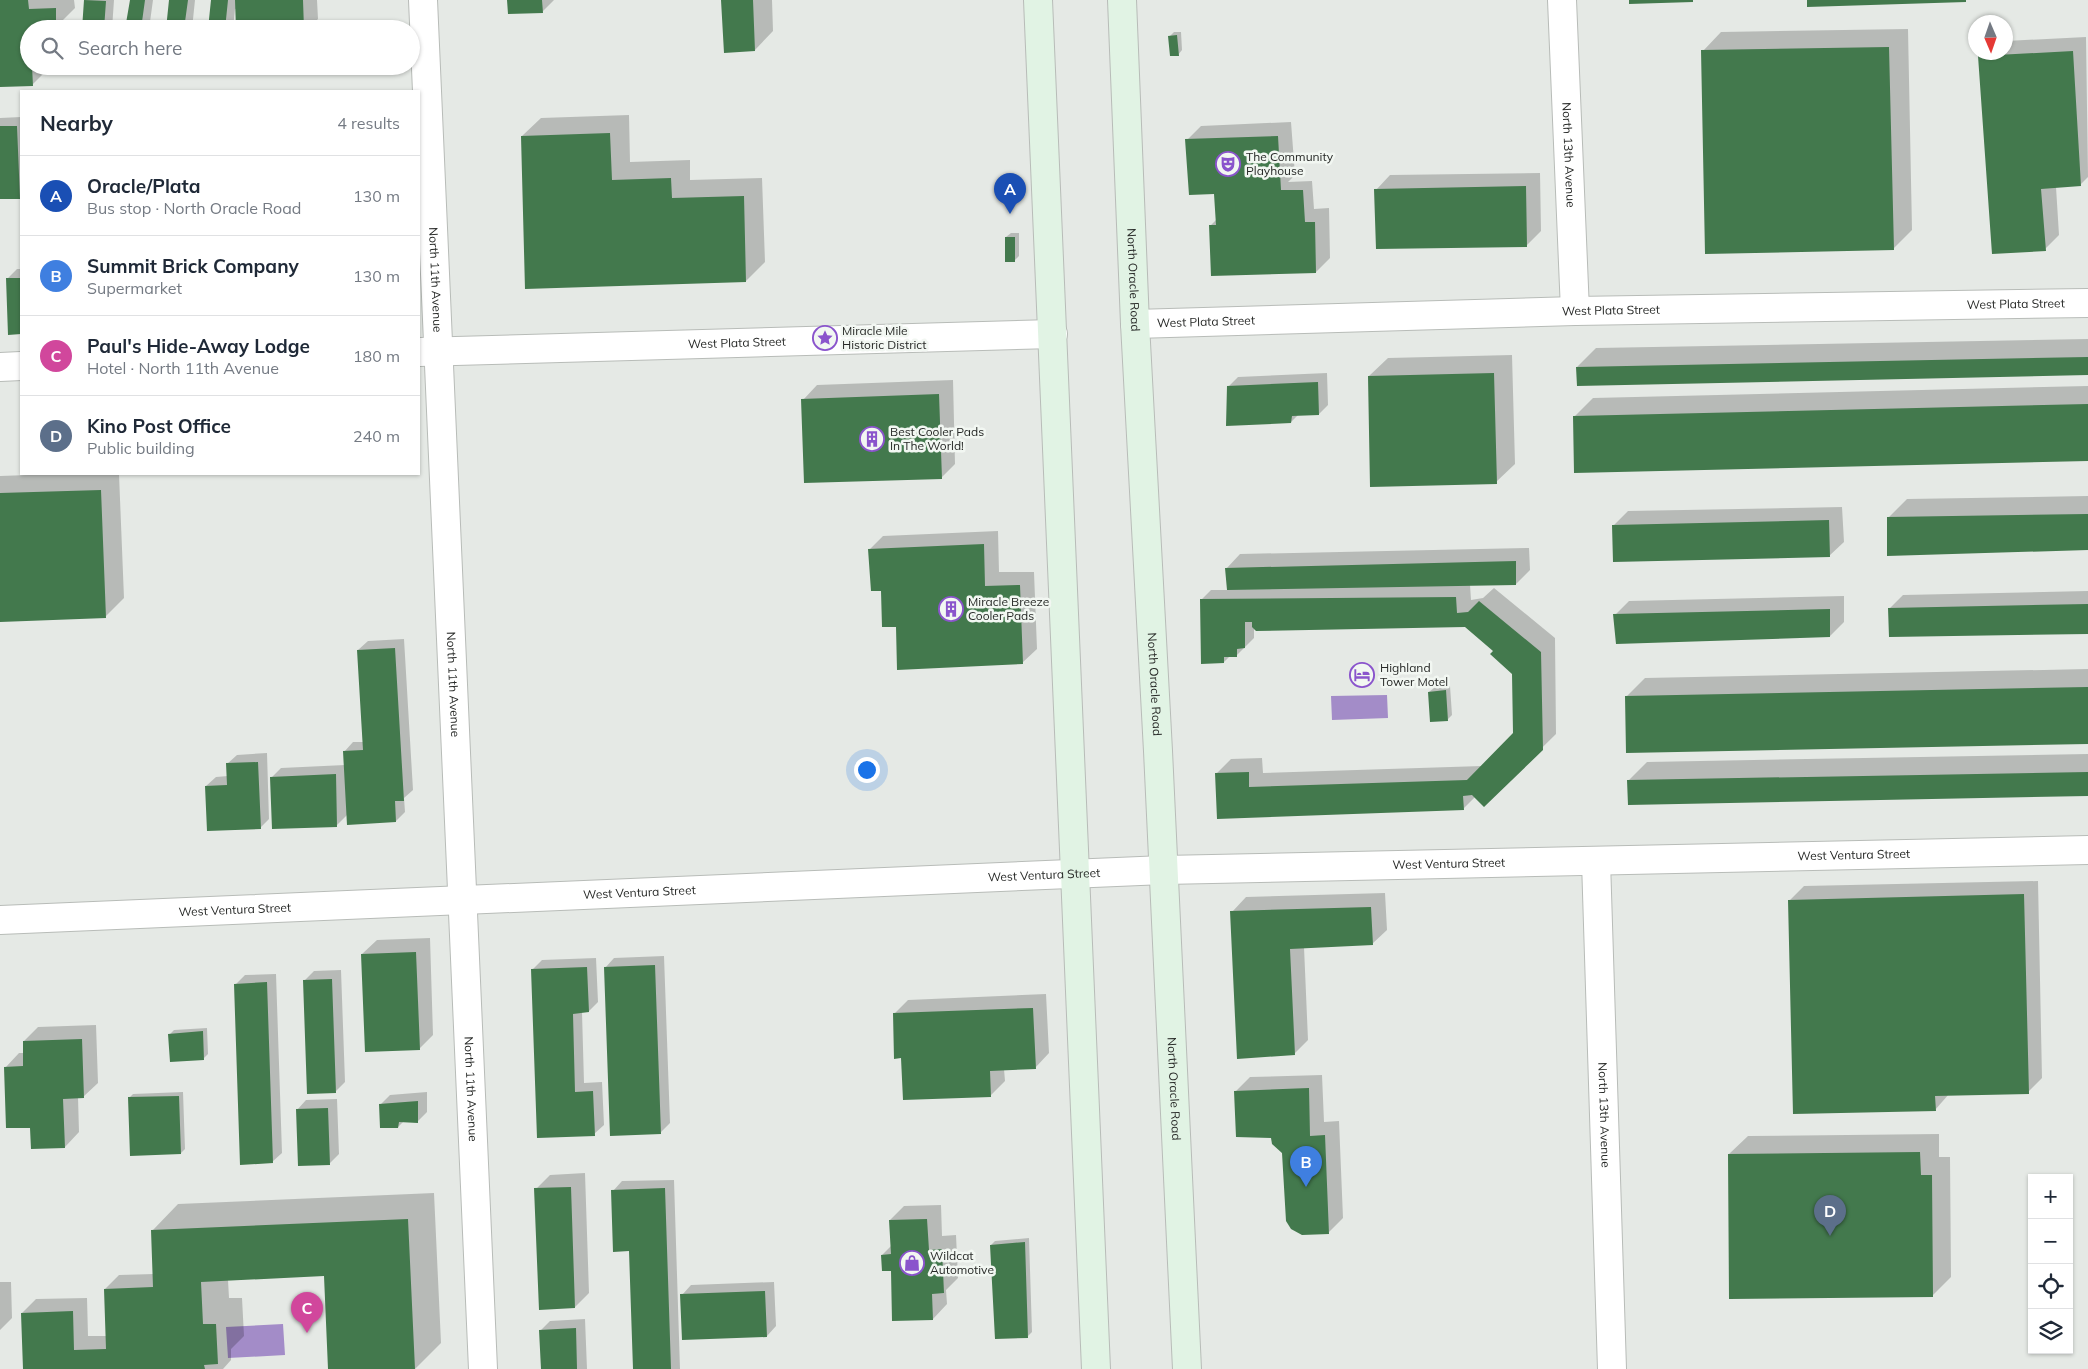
<!DOCTYPE html>
<html lang="en">
<head>
<meta charset="utf-8">
<style>
	body { margin:0; font-family:Mulish,sans-serif; background:#f6f6f7; color:#1f2937 }
	.controls { position:absolute; right:15px; bottom:15px; display:grid; overflow:hidden; border-radius:0px; box-shadow:0 1px 4px #0004 }
	.controls button { width:45px; height:45px; display:grid; place-items:center; padding:0; border:0; border-bottom:1px solid #e0e1e3; background:#fff; color:#1f2937; font:25px sans-serif }
	.compass { position:absolute; left:1968px; top:15px; width:45px; height:45px; border-radius:50%; background:#fff; box-shadow:0 1px 4px #0004; rotate:178deg }
	.you { position:absolute; left:866px; top:769px; width:18px; height:18px; margin:-12px; border:4px solid #fff; border-radius:50%; background:#1a73e8; box-shadow:0 0 0 8px #1a73e833 }
	.badge { display:grid; place-items:center; width:32px; height:32px; border-radius:50%; background:#0f766e; color:#fff; font-size:16px; font-weight:700 }
	.pin { position:absolute; translate:-50% -41px; filter:drop-shadow(0 1px 2px #0008) }
	.pin::after { content:''; position:absolute; top:26px; width:18px; height:15px; background:inherit; clip-path:polygon(0 0,100% 0,50% 100%) }
	.list { margin:0; padding:0; list-style:none }
	h2 { display:flex; justify-content:space-between; align-items:center; height:65px; margin:0; padding:0 20px; font-size:21px }
	h2 small { font-size:16px; font-weight:400; color:#747a83 }
	.list li { display:grid; grid-template-columns:32px 1fr auto; gap:15px; align-items:center; box-sizing:border-box; height:80px; padding:0 20px; border-top:1px solid #e0e1e3 }
	.list b { display:block; font-size:19px; white-space:nowrap }
	.list p { margin:0; font-size:16px; white-space:nowrap; color:#747a83 }
	.list em { font-size:16px; font-style:normal; color:#747a83 }
	.icon { flex:none; width:28px; height:28px; fill:none; stroke:currentColor; stroke-width:2; stroke-linecap:round; stroke-linejoin:round }
	.map { position:relative; flex:none; width:2088px; height:1369px; overflow:hidden }
	.search { position:absolute; background:#fff; box-shadow:0 1px 4px #0004; left:20px; top:20px; width:400px; height:55px; display:flex; align-items:center; gap:12px; box-sizing:border-box; padding:0 18px; border-radius:28px; color:#747a83; font-size:19px }
	.panel { position:absolute; background:#fff; box-shadow:0 1px 4px #0004; left:20px; top:90px; width:400px; height:385px; border-radius:0px }
	.map>svg:first-child { display:block }
</style>
</head>
<body>
<div class="map">
<svg width="2088" height="1369" viewBox="0 0 2088 1369">
	<rect width="100%" height="100%" fill="#e5e9e5"/>
	<!-- water -->
	<path fill="#a38cc8" d="M1387,695L1388,718L1332,720L1331,696Z
		M283,1324L285,1355L228,1358L226,1327Z"/>
	<!-- shadow -->
	<path fill="#0003" d="M0,0H74L75,8L56,27L29,29V66H51L32,85L0,86Z
		M85,0H114L112,29H83Z
		M131,0H153L149,29H127Z
		M171,0H195L192,29H167Z
		M212,0H317L318,19L308,29H237L236,9H235L233,29H209Z
		M508,0H554L542,12Z
		M722,0H772L773,31L755,50Z
		M1908,29L1912,230L1893,249L1703,51L1721,32Z
		M1174,32H1181L1182,50L1178,55L1170,36Z
		M2086,37L2088,177L2080,185L2056,187L2059,235L2045,249L1979,56L1983,52H2006V41Z
		M629,115L630,162L690,160V180L762,178L765,262L746,281L522,136L541,118Z
		M21,117V195L19,197L0,198V118Z
		M1291,122L1295,175L1288,182L1312,181L1314,209L1329,208L1330,258L1316,272L1210,226L1217,219L1215,192L1187,140L1201,126Z
		M1540,173L1541,231L1527,245L1376,190L1390,175Z
		M1011,233H1019V256L1014,261L1006,237Z
		M17,269H21V333L9,334L7,279Z
		M2088,339V374L1577,367L1596,348Z
		M1512,355L1515,464L1496,482L1369,376L1388,358Z
		M1327,373L1328,405L1319,414L1298,415L1291,422L1229,386L1238,377Z
		M953,380L955,464L941,478L803,400L817,385Z
		M2088,386V460L1574,417L1593,398Z
		M55,474H119L124,598L105,617L0,621V476Z
		M2088,496V549L1888,518L1907,499Z
		M1842,507L1844,542L1829,556L1614,525L1628,511Z
		M998,531L999,572H1034L1037,649L1022,663L897,626L869,550L883,536Z
		M1529,548L1530,570L1516,584L1470,585L1471,600L1483,598L1494,588L1555,638L1556,734L1484,805L1475,797L1463,809L1218,818L1216,774L1231,759L1262,758L1263,773L1482,766L1514,733L1513,673L1495,651L1466,626L1254,627V638L1237,655L1230,656L1224,662L1201,600L1211,590H1228L1226,569L1240,554Z
		M2088,591V632L1889,609L1903,595Z
		M1844,596V622L1830,636L1615,615L1629,601Z
		M404,639L413,790L404,798L405,812L396,821L347,815L337,825L272,777L281,768L345,765L344,752L353,742H363L358,650L368,641Z
		M2088,669V743L1626,697L1645,678Z
		M1450,686L1452,715L1447,720L1429,692L1434,688Z
		M267,753L269,819L260,828L206,786L216,777L228,776L227,764L237,755Z
		M2088,754V795L1628,781L1647,762Z
		M2038,881L2042,1078L2028,1092L1949,1094L1935,1110L1790,900L1804,886Z
		M1385,893L1387,930L1372,944L1304,947L1308,1040L1294,1054L1232,912L1246,897Z
		M430,938L433,1035L419,1049L362,954L377,940Z
		M664,956L670,1123L661,1132L605,968L614,958Z
		M596,958L598,1002L589,1011L582,1012L584,1083L602,1082L604,1125L594,1134L539,1137L532,970L542,960Z
		M341,970L345,1082L336,1091L305,980L314,971Z
		M276,974L282,1153L272,1162L236,984L245,975Z
		M1046,994L1049,1053L1035,1068L1004,1069L1005,1081L991,1095L902,1057L894,1014L908,1000Z
		M96,1025L98,1083L83,1097H78L79,1132L65,1147L31,1126L5,1068L19,1053H24V1041L38,1027Z
		M207,1028L208,1054L204,1058L169,1035L174,1030Z
		M1322,1075L1324,1122L1339,1121L1343,1218L1329,1232L1272,1136L1236,1091L1250,1077Z
		M183,1092L185,1149L181,1153L129,1098L133,1094Z
		M427,1092V1112L418,1121H404L398,1127L380,1105L390,1095Z
		M337,1099L339,1154L329,1164L297,1110L306,1100Z
		M1939,1134V1157H1950L1951,1277L1932,1296L1729,1154L1748,1136Z
		M585,1173L589,1293L575,1307L536,1189L550,1175Z
		M674,1180L680,1369H634L631,1250L613,1191L622,1181Z
		M434,1193L441,1343L415,1369H329L325,1275L228,1280L229,1298H242L244,1336L231,1349V1360L223,1369H24L22,1313L36,1299L87,1298L88,1336H107L105,1289L119,1275L154,1274L152,1231L178,1204Z
		M941,1205L942,1236L956,1235L958,1278L946,1290L947,1304L933,1319L882,1255L891,1246L890,1220L904,1206Z
		M1029,1238L1032,1332L1028,1336L991,1245L995,1241Z
		M0,1282H11L12,1318L0,1330Z
		M774,1282L776,1326L767,1336L682,1295L691,1285Z
		M585,1319L587,1369H542L541,1330L550,1321Z"/>
	<!-- building -->
	<path fill="#43794d" d="M0,0H28L29,9L56,8V28L29,29V66H32L33,86L0,87Z
		M84,0L106,1L104,29H82Z
		M130,0H145L141,29H125Z
		M169,0H188L184,29H166Z
		M211,0H228L225,29H208Z
		M235,0H303L304,29H236Z
		M507,0H542L543,13L508,14Z
		M721,0H753L755,51L724,53Z
		M1629,0H1693V2L1629,4Z
		M1807,0H1966V2L1807,7Z
		M1177,35L1179,56H1170L1168,36Z
		M1889,47L1894,250L1705,254L1701,50Z
		M2073,51L2081,186L2041,189L2046,251L1992,254L1978,56Z
		M80,66H101V71L79,70Z
		M0,126H17L20,199H0Z
		M610,133L612,180L671,178L672,198L744,196L746,282L525,289L521,136Z
		M1278,136L1281,190H1303L1305,222H1315L1316,273L1211,276L1209,225H1216L1214,194L1189,195L1185,139Z
		M1526,186L1527,247L1376,249L1374,189Z
		M1005,237H1015V262H1005Z
		M6,278H21V334L8,335Z
		M2088,357V375L1577,386L1576,367Z
		M1494,373L1497,484L1370,487L1368,376Z
		M1318,382L1319,415L1292,416L1291,423L1226,426L1227,386Z
		M939,394L942,479L804,483L801,399Z
		M2088,404V461L1574,473L1573,416Z
		M101,490L106,618L0,622V493Z
		M2088,514V550L1887,556V517Z
		M1829,520L1830,557L1613,562L1612,525Z
		M984,544L985,586L1020,585L1023,664L897,670L896,627H882L881,591H871L868,549Z
		M1516,561V585L1227,590L1225,568Z
		M1456,597L1457,613L1468,612L1479,601L1541,652L1543,750L1484,807L1472,795L1463,796L1464,810L1217,819L1215,773L1249,772V787L1467,780L1513,733L1512,674L1490,654L1493,651L1465,627L1256,631L1252,627V622H1245V648L1237,649V657H1224V663L1201,664L1200,599Z
		M2088,604V634L1889,637L1888,608Z
		M1830,609V637L1616,644L1613,614Z
		M395,648L404,801H395L396,822L347,825L343,751L363,750L357,650Z
		M2088,687V744L1626,753L1625,696Z
		M1446,690L1448,721L1430,722L1428,692Z
		M258,762L261,829L207,831L205,786L227,785L226,763Z
		M2088,772V796L1628,805L1627,780Z
		M336,774L337,827L272,829L270,777Z
		M2024,894L2029,1094L1935,1096L1936,1111L1793,1114L1788,900Z
		M1371,907L1373,945L1290,949L1295,1055L1237,1059L1230,911Z
		M416,952L420,1050L365,1052L361,954Z
		M655,965L661,1134L610,1136L604,967Z
		M587,967L589,1012L573,1014L575,1092L593,1091L595,1136L537,1138L531,969Z
		M332,979L336,1093L307,1094L303,980Z
		M267,982L273,1163L240,1165L234,984Z
		M1033,1008L1036,1069L990,1071L991,1097L903,1100L901,1058L894,1059L893,1013Z
		M203,1031L204,1060L170,1062L168,1034Z
		M82,1039L84,1098L63,1099L65,1148L31,1149L30,1128H6L4,1067L23,1066V1041Z
		M1309,1088L1310,1136L1325,1135L1329,1234L1302,1235L1291,1229L1286,1221L1282,1153L1272,1144L1271,1138L1236,1137L1234,1091Z
		M179,1096L181,1154L130,1156L128,1097Z
		M418,1101V1123L399,1122L398,1128H380L379,1104Z
		M328,1108L330,1165L298,1166L296,1109Z
		M1920,1152L1921,1175H1932L1933,1297L1729,1299L1728,1154Z
		M571,1187L575,1308L539,1310L534,1188Z
		M665,1188L671,1369H633L629,1251L613,1252L611,1190Z
		M408,1219L415,1369H328L324,1276L201,1282L203,1324H216L218,1364L204,1365L205,1369H23L21,1313L73,1311L74,1350L106,1349L104,1289L153,1287L151,1230Z
		M927,1219L929,1250L942,1249L944,1293L932,1294L933,1320L892,1321L891,1271H882L881,1255L891,1254L889,1220Z
		M1025,1242L1028,1338L995,1339L990,1245Z
		M765,1291L767,1337L682,1340L680,1294Z
		M576,1328L577,1369H541L539,1330Z"/>
	<g fill="none" stroke-linecap="round" stroke-linejoin="round">
		<defs>
			<g id="minor">
				<path id="s1" d="M423,0L483,1369"/>
				<path id="s2" d="M1562,0L1575,311"/>
				<path id="s3" d="M1135,324L1575,311L2088,303"/>
				<path id="s4" d="M419,352L1053,334"/>
				<path d="M0,367L21,366"/>
				<path id="s5" d="M1596,861L1612,1369"/>
				<path id="s6" d="M0,920L1164,870L2088,850"/>
			</g>
			<g id="secondary">
				<path d="M1038,0L1096,1369"/>
				<path id="s7" d="M1122,0L1135,324L1158,751L1187,1369"/>
			</g>
		</defs>
		<!-- minor casing -->
		<use href="#minor" stroke="#b8bcb8" stroke-width="30"/>
		<!-- secondary casing -->
		<use href="#secondary" stroke="#b8bcb8" stroke-width="30"/>
		<!-- minor -->
		<use href="#minor" stroke="#fff" stroke-width="28"/>
		<!-- secondary -->
		<use href="#secondary" stroke="#e1f3e4" stroke-width="28"/>
	</g>
	<!-- icons -->
	<defs>
		<symbol id="theatre-ring" viewBox="-11 -11 22 22"><circle r="9.5" fill="#f2f7f2" stroke="#8a54cc" stroke-width="1.5"/><path d="M-5-5.5Q0-4 5-5.5V0Q5 5 0 6Q-5 5-5 0ZM-3.3-2.5H-1v1.5H-3.3ZM1-2.5H3.3v1.5H1ZM-2.8 1Q0 5.5 2.8 1Z" fill="#8a54cc"/></symbol>
		<symbol id="sight-ring" viewBox="-11 -11 22 22"><circle r="9.5" fill="#f2f7f2" stroke="#8a54cc" stroke-width="1.5"/><path d="M0-6L1.8-2.2L6-1.7L2.9 1.2L3.7 5.4L0 3.3L-3.7 5.4L-2.9 1.2L-6-1.7L-1.8-2.2Z" fill="#8a54cc"/></symbol>
		<symbol id="building-ring" viewBox="-11 -11 22 22"><circle r="9.5" fill="#f2f7f2" stroke="#8a54cc" stroke-width="1.5"/><path d="M-4-6H4V6H1V3H-1V6H-4ZM-2.5-4.3h1.7v1.8h-1.7ZM.8-4.3h1.7v1.8H.8ZM-2.5-1h1.7V.8h-1.7ZM.8-1h1.7V.8H.8Z" fill="#8a54cc"/></symbol>
		<symbol id="hotel-ring" viewBox="-11 -11 22 22"><circle r="9.5" fill="#f2f7f2" stroke="#8a54cc" stroke-width="1.5"/><path d="M-6-4.5h1.5V1H6V5H4.5V3h-9V5H-6ZM-4 0a1.8 1.8 0 1 1 3.6 0ZM.5 0V-2.5h3Q6-2.5 6 0Z" fill="#8a54cc"/></symbol>
		<symbol id="shop-ring" viewBox="-11 -11 22 22"><circle r="9.5" fill="#f2f7f2" stroke="#8a54cc" stroke-width="1.5"/><path d="M-5-2.5h2.3a2.7 3.5 0 0 1 5.4 0H5L5.5 6h-11ZM-1.5-2.5h3a1.5 2.3 0 0 0-3 0Z" fill="#8a54cc"/></symbol>
	</defs>
	<g fill-rule="evenodd">
		<use href="#theatre-ring" x="1214" y="150" width="28" height="28"/>
		<use href="#sight-ring" x="811" y="324" width="28" height="28"/>
		<use href="#building-ring" x="858" y="425" width="28" height="28"/>
		<use href="#building-ring" x="937" y="595" width="28" height="28"/>
		<use href="#hotel-ring" x="1348" y="661" width="28" height="28"/>
		<use href="#shop-ring" x="898" y="1249" width="28" height="28"/>
	</g>
	<g text-anchor="middle" stroke-width="5" stroke-linejoin="round" paint-order="stroke">
		<!-- street labels -->
		<g font-size="12" fill="#272927" stroke="#f2f7f2">
			<text dy="4" stroke="none"><textPath href="#s2" startOffset="155">North 13th Avenue</textPath></text>
			<text dy="4" stroke="none"><textPath href="#s1" startOffset="280">North 11th Avenue</textPath></text>
			<text dy="4" stroke="none"><textPath href="#s7" startOffset="280">North Oracle Road</textPath></text>
			<text dy="4" stroke="none"><textPath href="#s3" startOffset="881">West Plata Street</textPath></text>
			<text dy="4" stroke="none"><textPath href="#s3" startOffset="476">West Plata Street</textPath></text>
			<text dy="4" stroke="none"><textPath href="#s3" startOffset="71">West Plata Street</textPath></text>
			<text dy="4" stroke="none"><textPath href="#s4" startOffset="318">West Plata Street</textPath></text>
			<text dy="4" stroke="none"><textPath href="#s1" startOffset="685">North 11th Avenue</textPath></text>
			<text dy="4" stroke="none"><textPath href="#s7" startOffset="685">North Oracle Road</textPath></text>
			<text dy="4" stroke="none"><textPath href="#s6" startOffset="1855">West Ventura Street</textPath></text>
			<text dy="4" stroke="none"><textPath href="#s6" startOffset="1450">West Ventura Street</textPath></text>
			<text dy="4" stroke="none"><textPath href="#s6" startOffset="1045">West Ventura Street</textPath></text>
			<text dy="4" stroke="none"><textPath href="#s6" startOffset="640">West Ventura Street</textPath></text>
			<text dy="4" stroke="none"><textPath href="#s6" startOffset="235">West Ventura Street</textPath></text>
			<text dy="4" stroke="none"><textPath href="#s1" startOffset="1090">North 11th Avenue</textPath></text>
			<text dy="4" stroke="none"><textPath href="#s7" startOffset="1090">North Oracle Road</textPath></text>
			<text dy="4" stroke="none"><textPath href="#s5" startOffset="254">North 13th Avenue</textPath></text>
		</g>
		<!-- poi labels -->
		<g font-size="12" fill="#272927" stroke="#f2f7f2" text-anchor="start">
			<text x="1246" y="161">The Community<tspan x="1246" dy="14">Playhouse</tspan></text>
			<text x="842" y="335">Miracle Mile<tspan x="842" dy="14">Historic District</tspan></text>
			<text x="890" y="436">Best Cooler Pads<tspan x="890" dy="14">In The World!</tspan></text>
			<text x="968" y="606">Miracle Breeze<tspan x="968" dy="14">Cooler Pads</tspan></text>
			<text x="1380" y="672">Highland<tspan x="1380" dy="14">Tower Motel</tspan></text>
			<text x="930" y="1260">Wildcat<tspan x="930" dy="14">Automotive</tspan></text>
		</g>
	</g>
</svg>
<div class="controls">
<button>+</button>
<button>−</button>
<button><svg class="icon" aria-label="locate" viewBox="0 0 24 24"><circle cx="12" cy="12" r="6"/><path d="M12 2v4M12 18v4M2 12h4M18 12h4"/></svg></button>
<button><svg class="icon" aria-label="layers" viewBox="0 0 24 24"><path d="M12 4l9 5-9 5-9-5zM3 14l9 5 9-5"/></svg></button>
</div>
<svg class="compass" viewBox="-18 -18 36 36"><path d="M0-13l5 13h-10z" fill="#e53935"/><path d="M0 13l5-13h-10z" fill="#747a83"/></svg>
<div class="you"></div>
<div class="pin badge" style="left:1010px;top:214px;background:#1a4fb4">A</div>
<div class="pin badge" style="left:1306px;top:1187px;background:#3f7fe0">B</div>
<div class="pin badge" style="left:307px;top:1333px;background:#d1479c">C</div>
<div class="pin badge" style="left:1830px;top:1236px;background:#5c6f8a">D</div>
<div class="search"><svg class="icon" aria-label="search" viewBox="0 0 24 24"><circle cx="10" cy="10" r="6"/><path d="M15 15l6 6"/></svg>Search here</div>
<section class="panel">
<h2>Nearby<small>4 results</small></h2>
<ul class="list">
<li><span class="badge" style="background:#1a4fb4">A</span><div><b>Oracle/Plata</b><p>Bus stop · North Oracle Road</p></div><em>130 m</em></li>
<li><span class="badge" style="background:#3f7fe0">B</span><div><b>Summit Brick Company</b><p>Supermarket</p></div><em>130 m</em></li>
<li><span class="badge" style="background:#d1479c">C</span><div><b>Paul's Hide-Away Lodge</b><p>Hotel · North 11th Avenue</p></div><em>180 m</em></li>
<li><span class="badge" style="background:#5c6f8a">D</span><div><b>Kino Post Office</b><p>Public building</p></div><em>240 m</em></li>
</ul>
</section>
</div>
</body>
</html>
